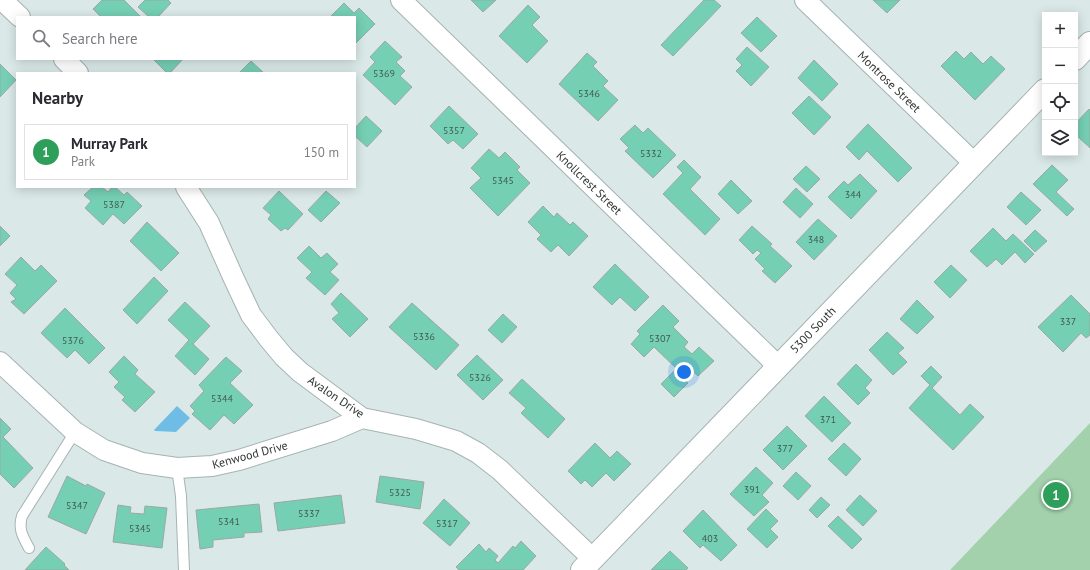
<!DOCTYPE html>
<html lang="en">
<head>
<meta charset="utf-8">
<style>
	body { margin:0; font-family:"PT Sans",sans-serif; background:#f7f7f7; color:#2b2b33 }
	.controls { position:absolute; right:12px; top:12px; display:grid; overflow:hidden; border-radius:0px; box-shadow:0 2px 10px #0003 }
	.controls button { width:36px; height:36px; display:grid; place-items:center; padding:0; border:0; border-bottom:1px solid #e1e1e2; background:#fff; color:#2b2b33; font:20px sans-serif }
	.you { position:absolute; left:684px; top:372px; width:14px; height:14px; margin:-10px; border:3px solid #fff; border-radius:50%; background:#1a73e8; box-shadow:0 0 0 6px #1a73e833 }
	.badge { display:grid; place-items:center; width:26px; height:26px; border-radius:50%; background:#6c5a28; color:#fff; font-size:13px; font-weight:700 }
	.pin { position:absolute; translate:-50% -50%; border:2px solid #fff; box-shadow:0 1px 4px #0006 }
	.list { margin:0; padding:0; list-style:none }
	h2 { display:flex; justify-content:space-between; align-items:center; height:52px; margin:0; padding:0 16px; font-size:17px }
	h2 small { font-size:13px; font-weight:400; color:#7c7c81 }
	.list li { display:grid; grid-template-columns:26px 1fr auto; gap:12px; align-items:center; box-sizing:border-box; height:56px; margin:0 8px 8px; padding:0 8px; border:1px solid #e1e1e2; border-radius:0px }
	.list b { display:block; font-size:15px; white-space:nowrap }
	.list p { margin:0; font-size:13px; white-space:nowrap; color:#7c7c81 }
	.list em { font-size:13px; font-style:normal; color:#7c7c81 }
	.icon { flex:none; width:22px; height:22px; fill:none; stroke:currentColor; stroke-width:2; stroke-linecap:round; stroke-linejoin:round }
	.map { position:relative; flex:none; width:1090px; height:570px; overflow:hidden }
	.search { position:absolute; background:#fff; box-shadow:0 2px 10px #0003; left:16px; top:16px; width:340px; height:44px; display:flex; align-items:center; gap:10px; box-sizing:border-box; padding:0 14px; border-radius:0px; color:#7c7c81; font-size:15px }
	.panel { position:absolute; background:#fff; box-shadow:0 2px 10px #0003; left:16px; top:72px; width:340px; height:116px; border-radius:0px }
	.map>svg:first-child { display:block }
</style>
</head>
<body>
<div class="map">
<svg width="1090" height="570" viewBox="0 0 1090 570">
	<rect width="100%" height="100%" fill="#dae9e8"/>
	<!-- green -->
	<path fill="#a2d1ac" d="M1090,423V570H950L952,568Z"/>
	<!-- water -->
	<path fill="#6fbde6" d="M177,406L190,418L176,432L155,431L154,430Z"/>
	<!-- building -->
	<path fill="#75cfb3" stroke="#9ba8a3" d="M102,0H124L140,16L139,17H101L93,9Z
		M145,0H168L171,3L158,17H149L138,7Z
		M471,0H496L483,12Z
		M704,0H714L721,6L673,56L661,45Z
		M873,0H900L887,13Z
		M344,3L354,13L359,8L375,24L355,44V17H330Z
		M528,5L540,17L532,25L548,41L527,63L499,36Z
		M757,17L777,36L761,52L741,33Z
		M385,41L402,57L396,62L405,71L400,76L412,87L395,105L363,75L375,62L370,57Z
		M747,47L769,67L751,86L736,71L742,65L736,59Z
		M956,51L964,59L971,52L983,64L991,56L1005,69L975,100L941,66Z
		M587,53L597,62L593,66L608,81L603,86L618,100L598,121L559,84Z
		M153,59H183L170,73H167Z
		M814,60L838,84L822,101L798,78Z
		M251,61L264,73H239Z
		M0,64L16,80L0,97Z
		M809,96L831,117L814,135L792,113Z
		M449,106L478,134L463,149L453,140L448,144L430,126Z
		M1089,109L1090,110V148L1075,134V124Z
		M366,116L382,131L367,147L355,136V128Z
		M868,124L912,168L898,182L867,151L859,160L846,147Z
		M635,125L643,133L648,128L676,155L653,178L625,151L629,148L620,139Z
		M489,149L499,158L505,152L520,167L517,170L530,183L498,216L470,188L481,178L471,168Z
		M684,160L701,177L690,189L720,219L705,235L663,194L683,173L677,167Z
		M1052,165L1068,180L1056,192L1074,209L1067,216L1033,184Z
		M806,166L820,179L807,192L793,179Z
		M860,174L877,191L851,219L828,197L844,181L848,185Z
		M731,180L752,201L738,214L718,194Z
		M93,187H102L108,192L112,187H115L124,195L127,192L142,206L124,224L113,214L103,225L85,208L91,201L84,195Z
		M796,188L813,204L800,218L783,202Z
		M279,191L303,214L288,230L285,228L281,231L268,219L271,215L263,208Z
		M326,191L340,203L321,222L308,210Z
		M1021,192L1041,210L1026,225L1007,207Z
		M543,206L554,217L557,213L570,225L573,222L588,236L569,256L558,245L551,252L537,239L541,235L528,222Z
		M818,219L837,236L814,260L796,242Z
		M147,222L179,253L161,271L130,241Z
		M0,226L10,236L0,246Z
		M752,226L772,244L770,246L792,266L775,283L762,271L765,269L755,259L761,253L757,250L753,254L739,240Z
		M993,228L1006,241L1013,234L1034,254L1025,263L1015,252L1002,265L996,259L987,267L970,251Z
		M1035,230L1047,241L1035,252L1024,241Z
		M309,246L321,258L327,253L338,264L330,272L339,280L325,295L306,278L312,272L297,258Z
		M21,257L35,271L41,265L57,281L24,314L11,302L16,299L10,293L17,285L5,274Z
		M615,264L649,297L635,311L620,297L612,305L593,287Z
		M951,265L967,280L950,298L934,282Z
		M154,277L168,291L137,324L123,310Z
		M341,293L368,319L350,337L332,319L339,313L331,304Z
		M1071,295L1090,314V335L1086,338L1081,333L1063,352L1038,327Z
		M917,300L934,317L917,334L900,319Z
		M185,302L210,326L193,344L209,359L195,375L175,356L189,340L168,320Z
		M412,303L459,345L436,370L389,327Z
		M663,305L679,321L673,327L688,342L684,347L692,354L699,347L714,361L698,376L684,363L678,370L654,347L644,357L631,344L640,334L637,331Z
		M65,308L105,348L89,364L75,350L67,358L41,333Z
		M503,314L517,327L502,343L488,330Z
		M887,332L904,348L898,353L907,362L893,375L869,350Z
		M477,355L503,380L483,400L457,375Z
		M124,356L138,370L135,374L155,392L135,412L122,400L125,397L114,387L119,382L109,372Z
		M226,357L242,371L230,383L253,405L234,424L224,415L210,430L192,414L195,411L190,406L204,391L199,385Z
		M856,364L872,380L865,388L870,393L858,405L837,384Z
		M931,366L942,377L932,388L960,415L970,404L984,417L953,450L909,408L930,385L921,376Z
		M675,370L688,383L674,397L661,384Z
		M522,379L565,419L548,438L521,413L526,408L509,393Z
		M824,396L851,423L832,442L805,416Z
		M0,418L11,429L3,437L33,468L14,488L0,474Z
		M787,426L807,446L783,470L763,450Z
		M595,443L610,458L617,451L631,464L614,481L606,473L592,487L585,480L581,484L568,471Z
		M844,443L861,459L846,476L828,459Z
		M756,467L773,483L762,495L769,502L754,516L730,494Z
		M796,472L811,486L798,500L783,486Z
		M67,476L86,486L87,484L105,493L86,534L48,517Z
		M380,476L424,482L420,509L376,502Z
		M341,495L345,523L278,531L274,503Z
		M860,495L877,511L863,526L846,510Z
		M821,497L830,505L817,518L809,510Z
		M444,499L470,523L450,546L423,523Z
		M259,504L262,532L244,533V537L213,540V547L200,549L196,510Z
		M118,505L131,507L130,513L144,514L145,506L167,508L162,548L113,542Z
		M766,509L778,521L770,529L778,537L767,548L747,529Z
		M703,510L737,545L721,561L703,545L700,548L683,531Z
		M838,516L862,539L852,549L828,526Z
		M521,541L536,556L523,570H459L456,567L479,544L486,552L489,548L498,556L495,560L498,563L513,546L515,548Z
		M46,547L65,564L64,565L69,570H25Z
		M670,551L688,568L686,570H651Z"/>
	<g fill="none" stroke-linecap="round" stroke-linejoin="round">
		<defs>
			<path id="service" d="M177,468L181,496L184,570
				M29,548C23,537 18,529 22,516L75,432"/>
			<path id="minor" d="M2,0L20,17
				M401,0L778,366
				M805,0L974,163
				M64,59L78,73
				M186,187L209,223L234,279L251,315L269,339L284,357L300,372L362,418L416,429L456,441L478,453L500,470L593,559
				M0,362L75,432L104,450L142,463L177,468L212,466L239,460L332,431L362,418"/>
			<path id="secondary" d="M1075,59L1090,43
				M582,570L1045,90"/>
		</defs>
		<!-- service casing -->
		<use href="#service" stroke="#a5b3b2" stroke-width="12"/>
		<!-- minor casing -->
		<use href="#minor" stroke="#a5b3b2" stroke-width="22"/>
		<!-- secondary casing -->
		<use href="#secondary" stroke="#a5b3b2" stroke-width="24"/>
		<!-- service -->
		<use href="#service" stroke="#fff" stroke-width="10"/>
		<!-- minor -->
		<use href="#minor" stroke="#fff" stroke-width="20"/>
		<!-- secondary -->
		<use href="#secondary" stroke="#fff" stroke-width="22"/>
	</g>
	<g text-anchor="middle" stroke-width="3.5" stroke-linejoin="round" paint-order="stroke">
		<!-- number labels -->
		<g font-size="10" fill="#415c54">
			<text x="384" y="77">5369</text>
			<text x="589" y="97">5346</text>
			<text x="454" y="134">5357</text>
			<text x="651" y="157">5332</text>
			<text x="503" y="184">5345</text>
			<text x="853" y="198">344</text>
			<text x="114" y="208">5387</text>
			<text x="816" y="243">348</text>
			<text x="1068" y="325">337</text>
			<text x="424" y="340">5336</text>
			<text x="660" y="342">5307</text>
			<text x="73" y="344">5376</text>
			<text x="480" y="381">5326</text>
			<text x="222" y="402">5344</text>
			<text x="828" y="423">371</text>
			<text x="785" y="452">377</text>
			<text x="752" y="493">391</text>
			<text x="400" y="496">5325</text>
			<text x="77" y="509">5347</text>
			<text x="309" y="517">5337</text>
			<text x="229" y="525">5341</text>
			<text x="447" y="527">5317</text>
			<text x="140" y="532">5345</text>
			<text x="710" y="542">403</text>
		</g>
		<!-- street labels -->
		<g font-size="12" fill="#303635" stroke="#fff">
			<text transform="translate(889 82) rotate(44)" y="4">Montrose Street</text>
			<text transform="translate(589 183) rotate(44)" y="4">Knollcrest Street</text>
			<text transform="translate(813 330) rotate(-46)" y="4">5300 South</text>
			<text transform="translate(336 397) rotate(34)" y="4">Avalon Drive</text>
			<text transform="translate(250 455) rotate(-15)" y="4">Kenwood Drive</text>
		</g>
	</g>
</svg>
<div class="controls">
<button>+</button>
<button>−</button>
<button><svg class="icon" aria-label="locate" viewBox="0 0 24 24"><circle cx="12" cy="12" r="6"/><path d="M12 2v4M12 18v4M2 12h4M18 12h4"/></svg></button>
<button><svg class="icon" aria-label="layers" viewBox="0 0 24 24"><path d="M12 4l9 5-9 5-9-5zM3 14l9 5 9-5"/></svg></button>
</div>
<div class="you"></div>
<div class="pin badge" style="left:1056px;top:495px;background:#2e9e5b">1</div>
<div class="search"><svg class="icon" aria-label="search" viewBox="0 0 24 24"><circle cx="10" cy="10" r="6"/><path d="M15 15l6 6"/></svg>Search here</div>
<section class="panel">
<h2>Nearby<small></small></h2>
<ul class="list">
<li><span class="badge" style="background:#2e9e5b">1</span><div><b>Murray Park</b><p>Park</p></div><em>150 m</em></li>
</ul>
</section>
</div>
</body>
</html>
